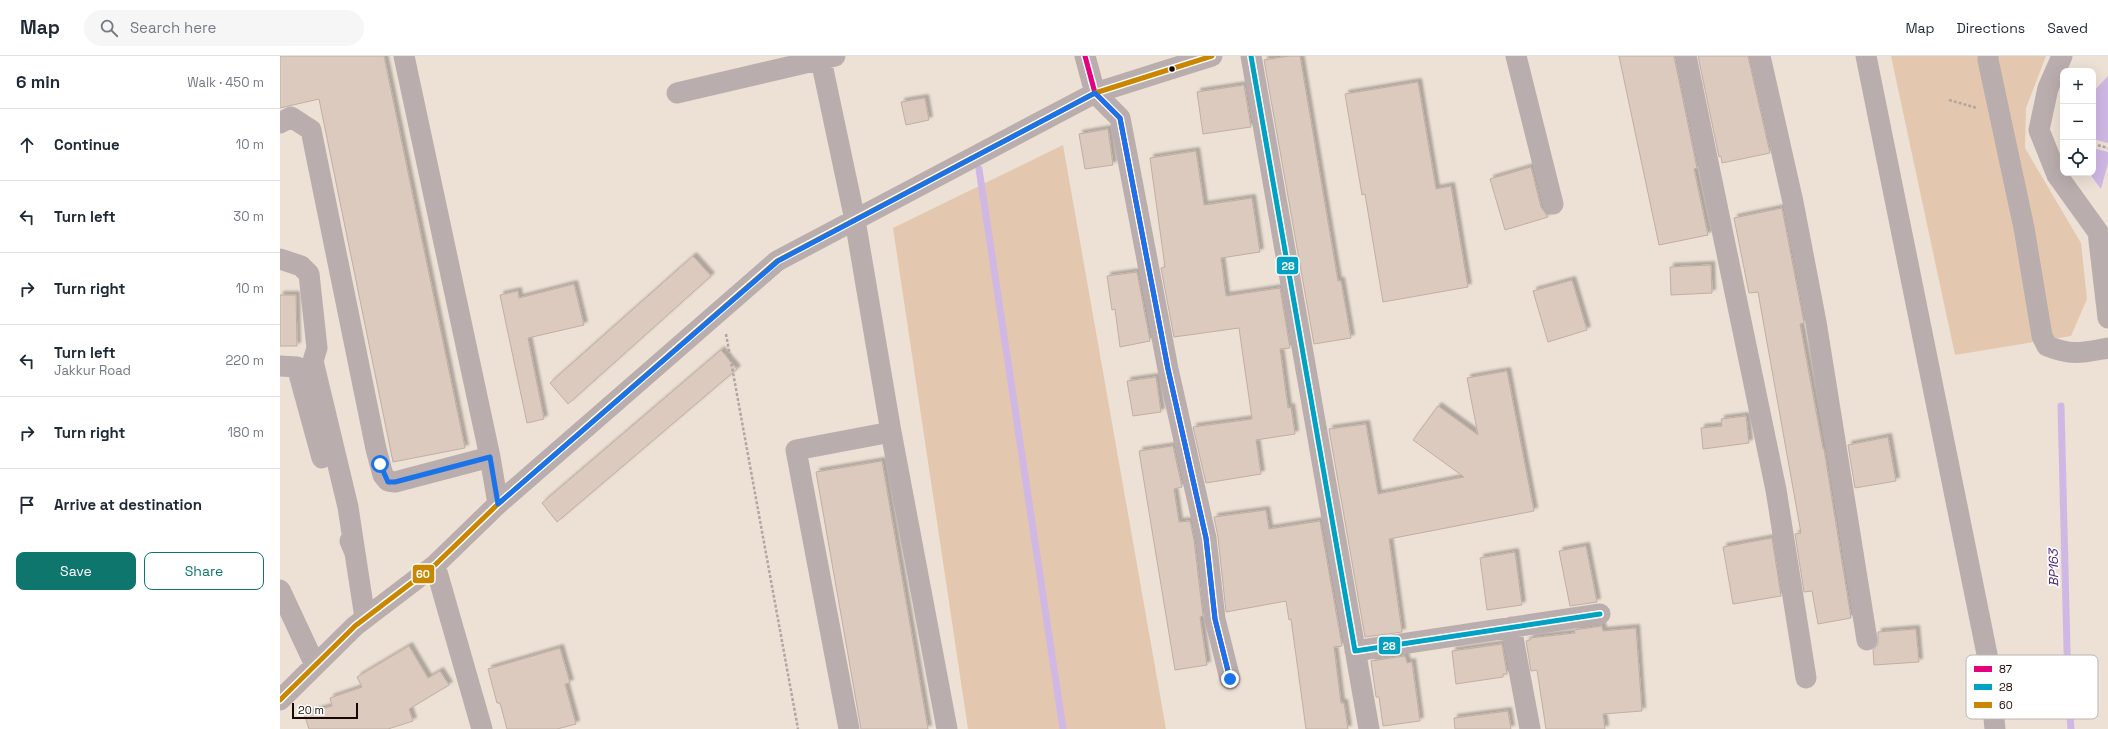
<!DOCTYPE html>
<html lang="en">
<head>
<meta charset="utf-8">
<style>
	body { margin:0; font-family:"Space Grotesk",sans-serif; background:#f6f6f7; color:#1f2937 }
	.controls { position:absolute; right:12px; top:12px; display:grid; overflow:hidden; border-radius:8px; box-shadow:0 4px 16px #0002 }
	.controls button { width:36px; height:36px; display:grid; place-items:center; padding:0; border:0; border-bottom:1px solid #e0e1e3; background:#fff; color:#1f2937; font:20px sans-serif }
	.scale { position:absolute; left:12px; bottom:10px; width:66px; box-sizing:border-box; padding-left:4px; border:2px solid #190600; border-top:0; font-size:11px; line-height:14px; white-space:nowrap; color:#190600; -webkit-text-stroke:3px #fff; paint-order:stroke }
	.stop { position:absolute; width:12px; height:12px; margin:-9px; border:3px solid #1a73e8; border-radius:50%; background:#fff }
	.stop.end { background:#1a73e8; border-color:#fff; box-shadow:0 1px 4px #0008 }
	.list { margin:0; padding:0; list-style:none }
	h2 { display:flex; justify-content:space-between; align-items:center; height:52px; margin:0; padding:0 16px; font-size:17px }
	h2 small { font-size:13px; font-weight:400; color:#747a83 }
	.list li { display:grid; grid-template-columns:26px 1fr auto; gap:12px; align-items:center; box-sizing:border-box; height:72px; padding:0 16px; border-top:1px solid #e0e1e3 }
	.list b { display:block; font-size:15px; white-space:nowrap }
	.list p { margin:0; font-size:13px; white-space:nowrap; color:#747a83 }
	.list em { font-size:13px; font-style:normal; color:#747a83 }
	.actions { display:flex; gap:8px; padding:12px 16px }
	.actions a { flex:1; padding:9px 0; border:1px solid #0f766e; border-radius:8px; text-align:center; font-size:14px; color:#0f766e }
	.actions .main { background:#0f766e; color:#fff }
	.icon { flex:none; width:22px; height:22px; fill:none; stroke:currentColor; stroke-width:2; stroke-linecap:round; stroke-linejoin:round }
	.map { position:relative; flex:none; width:1828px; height:673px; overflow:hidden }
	header { display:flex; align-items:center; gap:24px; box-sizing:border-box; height:56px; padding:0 20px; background:#fff; border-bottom:1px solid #e0e1e3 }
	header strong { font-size:19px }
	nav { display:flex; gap:22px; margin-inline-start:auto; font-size:14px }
	.search { width:280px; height:36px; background:#f6f6f7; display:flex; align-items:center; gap:10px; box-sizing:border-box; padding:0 14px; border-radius:22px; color:#747a83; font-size:15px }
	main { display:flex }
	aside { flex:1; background:#fff }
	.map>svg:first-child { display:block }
</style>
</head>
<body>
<header>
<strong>Map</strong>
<div class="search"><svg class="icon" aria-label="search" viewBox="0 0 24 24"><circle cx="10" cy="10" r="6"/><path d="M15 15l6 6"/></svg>Search here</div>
<nav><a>Map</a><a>Directions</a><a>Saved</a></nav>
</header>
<main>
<aside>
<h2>6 min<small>Walk · 450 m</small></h2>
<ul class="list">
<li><svg class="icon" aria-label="ahead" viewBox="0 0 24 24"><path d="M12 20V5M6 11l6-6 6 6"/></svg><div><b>Continue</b></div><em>10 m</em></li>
<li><svg class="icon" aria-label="left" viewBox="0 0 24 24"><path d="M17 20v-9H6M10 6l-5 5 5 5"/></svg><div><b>Turn left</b></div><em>30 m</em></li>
<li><svg class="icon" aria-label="right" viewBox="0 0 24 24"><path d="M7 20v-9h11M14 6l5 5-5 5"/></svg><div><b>Turn right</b></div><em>10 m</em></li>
<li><svg class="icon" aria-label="left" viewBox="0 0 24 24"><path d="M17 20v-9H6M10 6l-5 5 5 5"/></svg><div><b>Turn left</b><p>Jakkur Road</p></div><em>220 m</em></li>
<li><svg class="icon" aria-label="right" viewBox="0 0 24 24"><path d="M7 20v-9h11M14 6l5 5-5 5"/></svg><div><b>Turn right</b></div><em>180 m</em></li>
<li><svg class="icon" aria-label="arrive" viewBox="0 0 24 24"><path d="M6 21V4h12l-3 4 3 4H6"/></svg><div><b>Arrive at destination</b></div></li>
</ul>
<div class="actions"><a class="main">Save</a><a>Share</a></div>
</aside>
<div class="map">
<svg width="1828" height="673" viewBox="0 0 1828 673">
	<defs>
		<filter id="shadow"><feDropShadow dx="3.5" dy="-3.5" stdDeviation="1" flood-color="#0004"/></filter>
	</defs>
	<rect width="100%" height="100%" fill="#ede1d5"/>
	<!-- green -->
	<path fill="#e3c8af" d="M1611,0H1766L1746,52L1745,92L1801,187L1807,243L1791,280L1675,299Z
		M783,89L886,673H688L613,172Z"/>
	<!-- water -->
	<path fill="#d0b8e5" d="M1828,20V87L1813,83V36Z
		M1813,92L1828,96V107L1821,133L1809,117H1813Z"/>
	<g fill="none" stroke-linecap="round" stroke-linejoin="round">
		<!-- stream -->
		<path stroke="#d0b8e5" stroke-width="7" d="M699,113L783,673
			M1781,350L1788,634L1791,673"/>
	</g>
	<!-- building -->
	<path fill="#ddcabe" stroke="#c0aea3" filter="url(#shadow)" d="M0,0H104L185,392L113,406L39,43L0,52Z
		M1010,0H1020L1058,225H1061L1071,282L1034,288L984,4Z
		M1339,0H1394L1417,112L1414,113L1428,179L1379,189Z
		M1418,0H1468L1490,97L1442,107L1441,100L1439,101Z
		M1138,26L1156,133L1171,130L1188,231L1103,246L1085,138L1082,139L1065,38Z
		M964,29L971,71L923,78L917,36Z
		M645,42L649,64L626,69L621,46Z
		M828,73L833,109L805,113L799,78Z
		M916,95L924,149L972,142L980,196L941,202L946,240L1000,232L1010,292L1000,293L1008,352L1011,351L1015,378L976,384L981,418L926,427L913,371L972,363L959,272L894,281L881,212L885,211L870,102Z
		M1251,111L1261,151L1268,161L1225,174L1210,123Z
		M1502,152L1524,267L1520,268L1543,393H1544L1571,562L1538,568L1532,535L1524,536L1515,478L1521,477L1478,236L1469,237L1454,162Z
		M413,200L431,220L288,348L270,327Z
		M1431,209L1432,237L1391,239L1390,211Z
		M857,216L870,285L840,291L835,253L832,254L827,220Z
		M1292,224L1307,274L1268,286L1253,235Z
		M294,228L304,269L248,282L264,363L247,367L220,239L238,235L239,242Z
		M0,239H16L17,290H0Z
		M441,294L457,313L277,466L262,447Z
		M1227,315L1254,455L1109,483L1122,576L1085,581L1049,373L1086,368L1098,438L1184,421L1133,384L1158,350L1198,379L1187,322Z
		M876,321L881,356L853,360L847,325Z
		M1466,360L1469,387L1423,393L1421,372L1442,370L1441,363Z
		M1608,381L1616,425L1575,432L1568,389Z
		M893,390L902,431L894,433L899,466L910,465L914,484L923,560L920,561L927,609L895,614L859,395Z
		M602,405L648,673H581L536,416Z
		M986,454L989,473L1040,465L1062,590L1054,591L1061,647H1064L1068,673H1026L1011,563L1009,564L1006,545L946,556L938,481L934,461Z
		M1492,482L1501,540L1453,548L1443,491Z
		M1306,490L1317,546L1290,550L1279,495Z
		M1235,496L1242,549L1207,554L1200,502Z
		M1322,570L1323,575L1356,572L1362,655L1323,658L1325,673H1266L1257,614L1251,615L1246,585L1250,584V582L1295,577L1294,574Z
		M1636,573L1639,606L1594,609L1593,594L1598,588V576Z
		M1222,588L1227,618H1223V621L1176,628L1172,595Z
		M129,590L148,622L160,615L169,629L129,653L133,665L108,673H29L24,658L52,650L50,642L82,631L77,621Z
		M280,592L290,627L285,628L296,668L277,673H227L220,647H217L208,613Z
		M1125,600L1127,607L1132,606L1140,665L1103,670L1099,641H1096L1091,605Z
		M1228,655L1231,673H1175L1174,662Z"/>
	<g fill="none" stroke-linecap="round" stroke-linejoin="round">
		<!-- path -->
		<path stroke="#b1a6a3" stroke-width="2.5" stroke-dasharray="3 2" stroke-linecap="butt" d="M1669,44L1697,52
			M1813,88L1828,92
			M446,278L518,673"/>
		<!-- minor -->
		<path stroke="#baadae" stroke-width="21" d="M124,0L210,401L218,448
			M805,0L815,37L840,62L888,313L926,482L935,563L950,623
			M971,0L1089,673
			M1236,0L1273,148
			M1406,0L1496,434L1526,622
			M1480,0L1513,146L1536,266L1587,584
			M1586,0L1709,608L1715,673
			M1708,0V4L1744,172L1762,280L1767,290C1793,300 1801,297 1828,292
			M1782,0L1768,32L1759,74L1777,119L1818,176L1828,262
			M541,4L575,164L611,376L667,673
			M397,37L555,0
			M0,67L11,61L31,74L96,393L103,419L108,425L115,426L210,401
			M0,203L21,210L29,218L37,292L33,305L68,451L75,497
			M0,310L17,311L42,402
			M70,485L75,497L85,562
			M155,509L202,673
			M0,534L35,609
			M1231,571L1250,673
			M1075,595L1320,558
			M0,644L75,570L155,509L218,448L497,205L815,37L932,0
			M569,673L516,394L611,376"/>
		<defs>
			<path id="bus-1" d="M805,0L815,37L840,62L888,313L926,482L935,563L950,623"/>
			<path id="bus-2" d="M971,0L1075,595L1320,558"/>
			<path id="bus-3" d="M0,644L75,570L155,509L218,448L497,205L815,37L932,0"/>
		</defs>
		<!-- bus-1 casing -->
		<use href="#bus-1" stroke="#fff" stroke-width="8"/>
		<!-- bus-2 casing -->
		<use href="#bus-2" stroke="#fff" stroke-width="8"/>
		<!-- bus-3 casing -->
		<use href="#bus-3" stroke="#fff" stroke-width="8"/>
		<!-- bus-1 -->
		<use href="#bus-1" stroke="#e5007d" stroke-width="5"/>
		<!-- bus-2 -->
		<use href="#bus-2" stroke="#01a1c4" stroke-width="5"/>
		<!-- bus-3 -->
		<use href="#bus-3" stroke="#cb8600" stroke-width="5"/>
	</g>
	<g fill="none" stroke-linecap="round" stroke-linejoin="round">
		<!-- route -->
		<path stroke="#1a73e8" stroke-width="5" d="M100,408L108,426H115L210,401L218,448L498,205L815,37L840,62L888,313L926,482L935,563L950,623"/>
	</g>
	<!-- markers -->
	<circle fill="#190600" stroke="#fff" stroke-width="1.5" cx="892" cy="13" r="3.5"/>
	<g text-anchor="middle" stroke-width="3.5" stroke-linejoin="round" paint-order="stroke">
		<!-- water labels -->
		<g font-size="13" font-style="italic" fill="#4d2575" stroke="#fff">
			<text transform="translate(1773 512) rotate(-91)" y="5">BP163</text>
		</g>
	</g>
	<!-- legend -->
	<rect x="1686" y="599" width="132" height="64" rx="6" fill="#fff" stroke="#bab4b2" stroke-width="1"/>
	<rect x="1694" y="610" width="18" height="6" fill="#e5007d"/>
	<rect x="1694" y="628" width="18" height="6" fill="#01a1c4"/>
	<rect x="1694" y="646" width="18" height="6" fill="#cb8600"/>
	<g font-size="11" fill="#190600">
		<text x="1719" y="617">87</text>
		<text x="1719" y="635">28</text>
		<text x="1719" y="653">60</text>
	</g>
	<g stroke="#fff" stroke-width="1.5">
		<rect x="996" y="200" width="23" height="19" rx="4" fill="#01a1c4"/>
		<rect x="132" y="508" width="23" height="20" rx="4" fill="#cb8600"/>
		<rect x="1098" y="580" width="23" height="19" rx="4" fill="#01a1c4"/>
	</g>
	<g font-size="11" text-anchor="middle" font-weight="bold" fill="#fff">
		<text x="1008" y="214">28</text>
		<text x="143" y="522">60</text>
		<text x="1109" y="594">28</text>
	</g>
</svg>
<div class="controls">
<button>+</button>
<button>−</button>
<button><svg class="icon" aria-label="locate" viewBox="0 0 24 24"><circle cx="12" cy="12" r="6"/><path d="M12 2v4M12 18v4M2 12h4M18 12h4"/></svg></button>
</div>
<div class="scale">20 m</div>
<div class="stop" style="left:100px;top:408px"></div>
<div class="stop end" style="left:950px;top:623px"></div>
</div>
</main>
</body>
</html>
